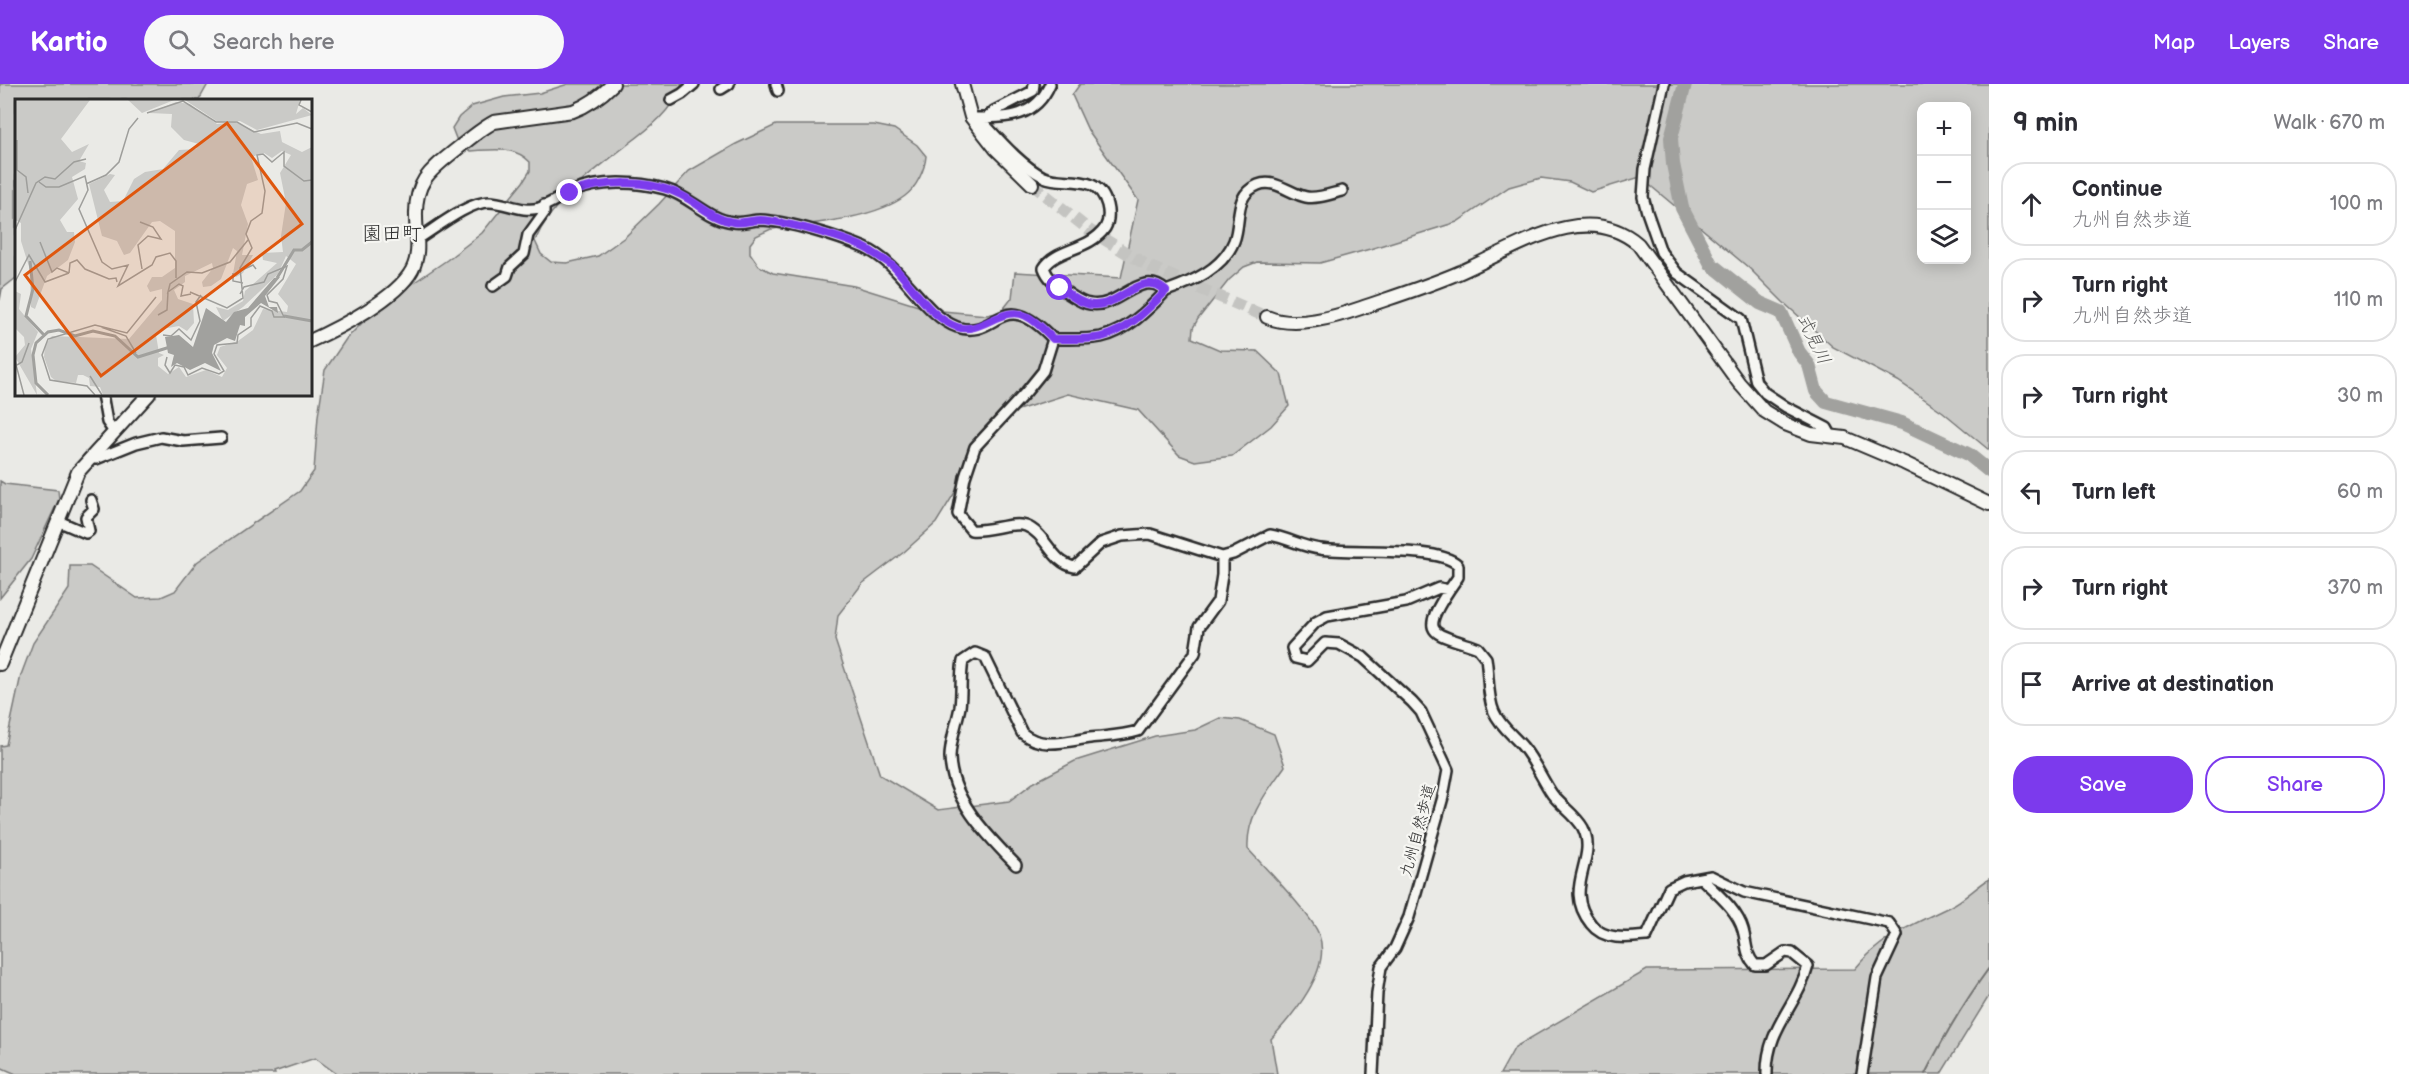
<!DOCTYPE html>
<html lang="en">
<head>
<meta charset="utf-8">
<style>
	body { margin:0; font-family:"Balsamiq Sans","Klee One",sans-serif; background:#f7f7f7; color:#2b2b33 }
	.controls { position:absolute; right:18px; top:18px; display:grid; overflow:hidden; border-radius:12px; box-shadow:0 3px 15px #0003 }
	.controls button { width:54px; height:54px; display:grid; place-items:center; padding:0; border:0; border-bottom:2px solid #e1e1e2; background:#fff; color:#2b2b33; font:30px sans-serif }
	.stop { position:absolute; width:18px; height:18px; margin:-14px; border:4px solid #7c3aed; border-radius:50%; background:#fff }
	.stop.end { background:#7c3aed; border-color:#fff; box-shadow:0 2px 6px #0008 }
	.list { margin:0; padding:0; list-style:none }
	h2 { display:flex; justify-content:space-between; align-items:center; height:78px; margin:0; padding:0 24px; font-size:26px }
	h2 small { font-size:20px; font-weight:400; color:#7c7c81 }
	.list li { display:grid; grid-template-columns:39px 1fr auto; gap:18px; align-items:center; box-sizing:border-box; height:84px; margin:0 12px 12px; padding:0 12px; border:2px solid #e1e1e2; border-radius:24px }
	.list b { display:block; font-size:22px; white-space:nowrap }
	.list p { margin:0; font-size:20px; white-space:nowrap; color:#7c7c81 }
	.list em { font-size:20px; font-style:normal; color:#7c7c81 }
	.actions { display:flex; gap:12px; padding:18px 24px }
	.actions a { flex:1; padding:14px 0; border:2px solid #7c3aed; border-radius:24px; text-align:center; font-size:21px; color:#7c3aed }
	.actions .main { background:#7c3aed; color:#fff }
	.icon { flex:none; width:33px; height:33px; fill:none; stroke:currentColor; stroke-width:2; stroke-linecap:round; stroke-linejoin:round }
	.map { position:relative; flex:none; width:1989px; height:990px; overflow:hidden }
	header { display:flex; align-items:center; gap:36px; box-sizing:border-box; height:84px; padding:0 30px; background:#7c3aed; color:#fff }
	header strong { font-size:28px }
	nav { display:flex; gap:33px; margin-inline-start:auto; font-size:21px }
	.search { width:420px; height:54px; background:#f7f7f7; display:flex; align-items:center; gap:15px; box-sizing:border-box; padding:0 21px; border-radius:33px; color:#7c7c81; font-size:22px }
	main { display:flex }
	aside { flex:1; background:#fff }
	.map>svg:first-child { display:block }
</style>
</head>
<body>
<header>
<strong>Kartio</strong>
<div class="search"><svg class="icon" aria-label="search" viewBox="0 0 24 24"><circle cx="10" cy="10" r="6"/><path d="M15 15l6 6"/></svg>Search here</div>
<nav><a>Map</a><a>Layers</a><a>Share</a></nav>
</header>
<main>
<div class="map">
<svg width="1989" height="990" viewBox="0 0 1989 990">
	<rect width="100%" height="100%" fill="#eaeae6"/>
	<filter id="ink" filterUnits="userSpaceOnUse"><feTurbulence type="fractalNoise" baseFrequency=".0167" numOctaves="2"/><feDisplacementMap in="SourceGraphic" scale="12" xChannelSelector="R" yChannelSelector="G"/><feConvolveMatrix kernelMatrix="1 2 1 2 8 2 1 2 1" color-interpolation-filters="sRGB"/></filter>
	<g filter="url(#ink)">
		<!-- green -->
		<path fill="#cacac7" stroke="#7a7a79" stroke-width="1.5" fill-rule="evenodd" d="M0,0H208L199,16H16V194L2,205L0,216Z
			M568,0H682C672,27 650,44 627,61C593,88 553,115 535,157L541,170L551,178L567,179L598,172L625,153L659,120L689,87L736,60L776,41H874L894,45L917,61L926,72C925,85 917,103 905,112C875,135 809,140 771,145L756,152L750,160V169L759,182L773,189L854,202L931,226L987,231L1001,228L1012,214L1015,188L1121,194L1138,116L1088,46L1072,11L1080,0H1989V366L1943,328L1898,297L1833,263L1783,218L1749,184L1640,93L1591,108L1570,98L1541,94L1509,103L1457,138L1370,165L1320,179L1257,178L1244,183L1229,196L1198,235L1193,244L1192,254L1220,266L1257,267L1281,290L1289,322L1271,342L1232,372L1195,377L1179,371L1138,326L1068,310L1015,327L966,370L957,405L936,439L904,468L862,500L838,531L835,556L880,691L938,726L1009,717L1033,699L1075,677L1155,652L1195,646L1220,634L1240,636L1274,650L1285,682C1267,708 1246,732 1248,765C1264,783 1313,832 1319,851C1332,886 1293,931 1271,955L1277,990H337L315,974L274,988L275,990H16L0,983V662L6,661L21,591L33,559L69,505L70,482H90L137,514L161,513L175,507L197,478L300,407L314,387L318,332L325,286L346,255L378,223L447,176L482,149L523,98L530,87V78C514,61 491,66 470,67L457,57L452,44L459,33L472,22L504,13L540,9ZM1922,22H1966V176H1922Z
			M0,397L5,400L58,406L59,415L31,475L0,514Z
			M1989,795V912L1941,990H1500L1515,963L1647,886L1855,885C1881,852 1915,840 1951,822C1965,815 1976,803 1989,795Z"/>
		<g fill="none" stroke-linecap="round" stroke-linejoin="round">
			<!-- stream -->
			<path stroke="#727270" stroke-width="2" d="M1925,990C1944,952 1964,918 1989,884"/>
			<!-- river -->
			<path stroke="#a1a19e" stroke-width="14" d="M1685,0L1671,54L1673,80L1682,124L1711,180L1760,219L1781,228L1799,268L1809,281L1816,307L1826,318L1902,339L1968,370L1989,387"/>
			<!-- secondary-tunnel -->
			<path stroke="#c4c4c1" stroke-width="12" stroke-dasharray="12 6" stroke-linecap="butt" d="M1032,100L1089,146L1148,182L1267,233"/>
			<defs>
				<path id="street" d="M776,0L778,7
					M1664,0L1645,85L1643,113L1647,128L1661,168L1677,189L1741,235L1756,298L1765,309L1786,323L1827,344L1832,353
					M721,5L729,0
					M671,16L682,10L694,0
					M988,33L994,27L1033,7L1034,0
					M977,34C1009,34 1036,33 1050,0
					M979,34C996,52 1021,82 1044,93C1065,102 1098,87 1107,121C1109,129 1109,137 1105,144C1090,166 1055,165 1044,184C1048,195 1057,201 1066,208C1074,213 1081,219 1090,220C1119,226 1140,183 1166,207C1148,226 1127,247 1101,253C1086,256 1068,255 1053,255
					M418,155C436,144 468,118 489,118C506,118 522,129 539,124C550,120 560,113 571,108C600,96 635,97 665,105C690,112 707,135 733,138C742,140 751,136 760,136C788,137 839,153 865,164C903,181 923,231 957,243C998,257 1000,199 1053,255
					M493,202L507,192L510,183L524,170L528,151L544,129V121
					M1166,207C1192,198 1223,185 1234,157C1242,136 1233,111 1258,101C1275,94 1290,110 1306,113C1318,115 1330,110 1342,107
					M1053,255L1043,287L1026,308L975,363L965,393L958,430L971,446C988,448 1013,437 1026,442C1047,450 1051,479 1075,483L1101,459L1122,452L1150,450L1222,473L1233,470L1270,451C1288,454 1302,463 1320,465C1351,470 1438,461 1458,481V493L1449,506L1439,504L1406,518L1327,532L1316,538L1292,564L1295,574L1307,577L1325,559L1339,560L1363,573L1412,618L1421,628L1448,686L1443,713L1409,833L1395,864L1381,883L1377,909L1373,990
					M102,310L107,338L114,348
					M89,374L96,375L136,359L161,353L183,357L221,354
					M58,437L86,449L89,447L86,433L94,425L91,416
					M1449,506C1417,554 1435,548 1478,564L1486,574C1489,592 1487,612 1494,628C1500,642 1514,652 1523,663C1535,678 1542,695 1552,710C1561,722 1576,731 1583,744C1599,776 1561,803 1591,840C1604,857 1628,854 1647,852L1669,804L1684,797L1711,792L1744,808L1889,839L1897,851L1877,894L1862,990
					M1016,781C988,752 951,716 950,673C950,657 957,639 960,623C962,608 960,593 963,577L975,569L985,573L1022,649C1042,666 1067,657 1090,654C1106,652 1122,652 1138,647L1195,569L1199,543L1218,517L1222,491V473
					M1701,794C1716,809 1737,825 1743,846C1747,860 1745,870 1755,881H1766L1785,868L1792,869L1808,882C1798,921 1766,944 1767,990"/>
				<path id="secondary" d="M962,0L971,33L996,65L1032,100
					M1267,233C1295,245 1335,233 1361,224C1393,213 1425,203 1456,190C1510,168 1583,113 1638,160L1739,299L1764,327L1785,340L1811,350L1845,354L1904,379L1989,420
					M310,257C339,244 397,214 412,186C421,169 416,151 416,132C415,96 431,86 457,65C469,55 481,45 494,38L573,27C589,21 601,12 613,0
					M0,580L78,388L149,310"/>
			</defs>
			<!-- street casing -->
			<use href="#street" stroke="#2b2b2b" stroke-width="14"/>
			<!-- secondary casing -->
			<use href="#secondary" stroke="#2b2b2b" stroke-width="16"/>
			<!-- street -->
			<use href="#street" stroke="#f6f6f2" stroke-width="9"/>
			<!-- secondary -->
			<use href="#secondary" stroke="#f6f6f2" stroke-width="12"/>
		</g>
	</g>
	<g fill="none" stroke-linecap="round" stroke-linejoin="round" filter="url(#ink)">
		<!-- route -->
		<path stroke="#7c3aed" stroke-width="8" d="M570,109C603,96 649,95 681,111C700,120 712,135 733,138C742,140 751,136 760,136C784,137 848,154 869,166C877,172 888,177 895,184C913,203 931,234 957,243C981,251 1003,220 1026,232C1037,237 1045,247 1053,255C1068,255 1086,256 1101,253C1127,247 1147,226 1166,207C1141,184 1121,223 1093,221C1081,220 1070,211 1060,204"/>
	</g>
	<g text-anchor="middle" stroke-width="4.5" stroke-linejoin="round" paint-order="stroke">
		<!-- street labels -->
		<g font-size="16" fill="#2b2b2b" stroke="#f6f6f2">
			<text transform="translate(1417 746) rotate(-75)" y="6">九州自然歩道</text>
		</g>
		<!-- water labels -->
		<g font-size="18" font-style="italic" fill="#545453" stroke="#f6f6f2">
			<text transform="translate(1814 255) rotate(64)" y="6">式見川</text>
		</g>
		<!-- quarter labels -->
		<g font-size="20" fill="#2b2b2b" stroke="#f6f6f2">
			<text x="392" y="156">園田町</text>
		</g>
	</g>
	<!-- overview -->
	<g transform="translate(15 15)">
		<rect width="297" height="297" fill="#eaeae6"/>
		<path d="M0,1H75L46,40L57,53L74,45L64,62L71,64L70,70L57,78L63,100L45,121L52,133H59L60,143L53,161L32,177L20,210L16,208L15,171L6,142V124L0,121ZM113,1H159L127,14ZM170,1H285L281,15L288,9L297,16L242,31L225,22L203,23ZM161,3L175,5L202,25L220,23L246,35L265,32L267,43L287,53L297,48V296H88L85,288L75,287L74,279L68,276H63L61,284L41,282L36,278L29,258L30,246L37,237L114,240L147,201V190L135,193L132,187L137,178H147L160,169V132L145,122L137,123L115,154L109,156L102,142L87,137L74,85L95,75L100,76L89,91L95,103L108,102L119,80L130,73L148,70L164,51L181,50L184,45L169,41L156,28L157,15L134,14ZM267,52L276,56L265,74L271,104L266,137L268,153L247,154L248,161L262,164L230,192L228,202L213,211L201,208L208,222L228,208L263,175L271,157L281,165L263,195L273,207L272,213L248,210L238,231L223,242L205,248L202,256L212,269L207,278L191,271L171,278L164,268L153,275L143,267V259L149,256L144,254L141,236L147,230L164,227L172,232L179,224L178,205L163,200L159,191L170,183V177L197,164L198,169L187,183L188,188L196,187L206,180L218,149L222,152L218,175L221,178L228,174L238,156H227L233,125L226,106L232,85L243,81L236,58L249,54L257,59ZM0,192L6,195L4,210L23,233L16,250L22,296L0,258L10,246L9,238L0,229Z" fill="#cacac7" fill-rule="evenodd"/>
		<path d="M265,178L250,197L254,208H262L263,214L246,204L230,218V227L225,226L220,242L212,239L199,246L197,254L206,272L190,264L175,271L162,264L156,268L159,256L153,254L150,238L164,236L178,248L191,209L211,223L219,213L233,209L259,179Z" fill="#a1a19e"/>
		<path fill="none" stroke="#a1a19e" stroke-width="3" d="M15,162L18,190L11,217L29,236M262,179L279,151H287L297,143M269,217L297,222M33,296L21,284L18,256L21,244L33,233L44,231L60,237L78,232L100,237L123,258L155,248"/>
		<path fill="none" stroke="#9e9e9b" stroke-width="1.5" d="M286,1L284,6L297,13M132,14L168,2L201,23H222L239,33L282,24L297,30M2,41V71L11,78L13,94M24,83L31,88H44L70,77L73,91L64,110L87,163L97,170L113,166L103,187L137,166L141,158L155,154L161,162V179M71,85L91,76L104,63L114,30L123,19M125,123L138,128L146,140L133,137L123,146L127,170M0,131L21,84L30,78L40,80L59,63L71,60M25,143L37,173L42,169L54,174M225,172L238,166L241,170M54,174L55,164L62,161L70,170L94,180L101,179L102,183M218,174V182L228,184M0,183L14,156L30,183L54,174M175,193L212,209L228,199L225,169L237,149L231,135L236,122L247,114L250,92L242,56L248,55L257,63L269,53V67L289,82L297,81M176,195L166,197L168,187L164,185L153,193L155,185L172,173L187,174L215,163L233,141M143,216L152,211L153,193M86,228L111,237L121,254M148,236L156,237L164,230L176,241L185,222L181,203L186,196M152,258L150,266L155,274L160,266L169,268L173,276L187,269L204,275L209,272L199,255L202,246L222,244L223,236L236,227V219L245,207L257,212L259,218H269L262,204L254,202L252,196L268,180L272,167L253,175L249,183L229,188L225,195M0,262L9,296M2,266L7,263L14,244M75,277L87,296M80,296L72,287L35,281L27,256L33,240L80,226L112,234L141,198"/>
		<path fill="#df570e" fill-opacity="0.15" stroke="#df570e" stroke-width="3" d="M212,24L287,125L86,277L10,176Z"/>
		<rect width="297" height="297" fill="none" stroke="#2b2b2b" stroke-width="3"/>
	</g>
</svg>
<div class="controls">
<button>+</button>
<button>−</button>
<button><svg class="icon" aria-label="layers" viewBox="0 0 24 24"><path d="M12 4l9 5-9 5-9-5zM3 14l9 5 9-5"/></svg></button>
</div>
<div class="stop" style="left:1060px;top:204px"></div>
<div class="stop end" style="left:570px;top:109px"></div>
</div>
<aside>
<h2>9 min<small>Walk · 670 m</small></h2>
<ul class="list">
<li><svg class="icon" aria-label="ahead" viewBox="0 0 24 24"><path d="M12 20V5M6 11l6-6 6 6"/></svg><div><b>Continue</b><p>九州自然歩道</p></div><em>100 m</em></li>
<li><svg class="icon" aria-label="right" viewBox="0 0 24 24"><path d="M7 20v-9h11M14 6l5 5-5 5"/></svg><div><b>Turn right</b><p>九州自然歩道</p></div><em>110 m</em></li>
<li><svg class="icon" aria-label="right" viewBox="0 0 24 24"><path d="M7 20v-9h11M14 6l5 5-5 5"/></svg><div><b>Turn right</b></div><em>30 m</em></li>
<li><svg class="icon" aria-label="left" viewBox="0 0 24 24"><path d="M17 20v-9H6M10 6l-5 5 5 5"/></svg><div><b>Turn left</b></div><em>60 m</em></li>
<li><svg class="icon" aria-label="right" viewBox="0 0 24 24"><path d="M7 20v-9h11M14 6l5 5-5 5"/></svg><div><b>Turn right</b></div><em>370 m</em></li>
<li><svg class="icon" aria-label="arrive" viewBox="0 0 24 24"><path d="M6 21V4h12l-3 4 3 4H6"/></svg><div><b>Arrive at destination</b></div></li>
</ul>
<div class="actions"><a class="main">Save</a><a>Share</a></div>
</aside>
</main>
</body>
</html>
